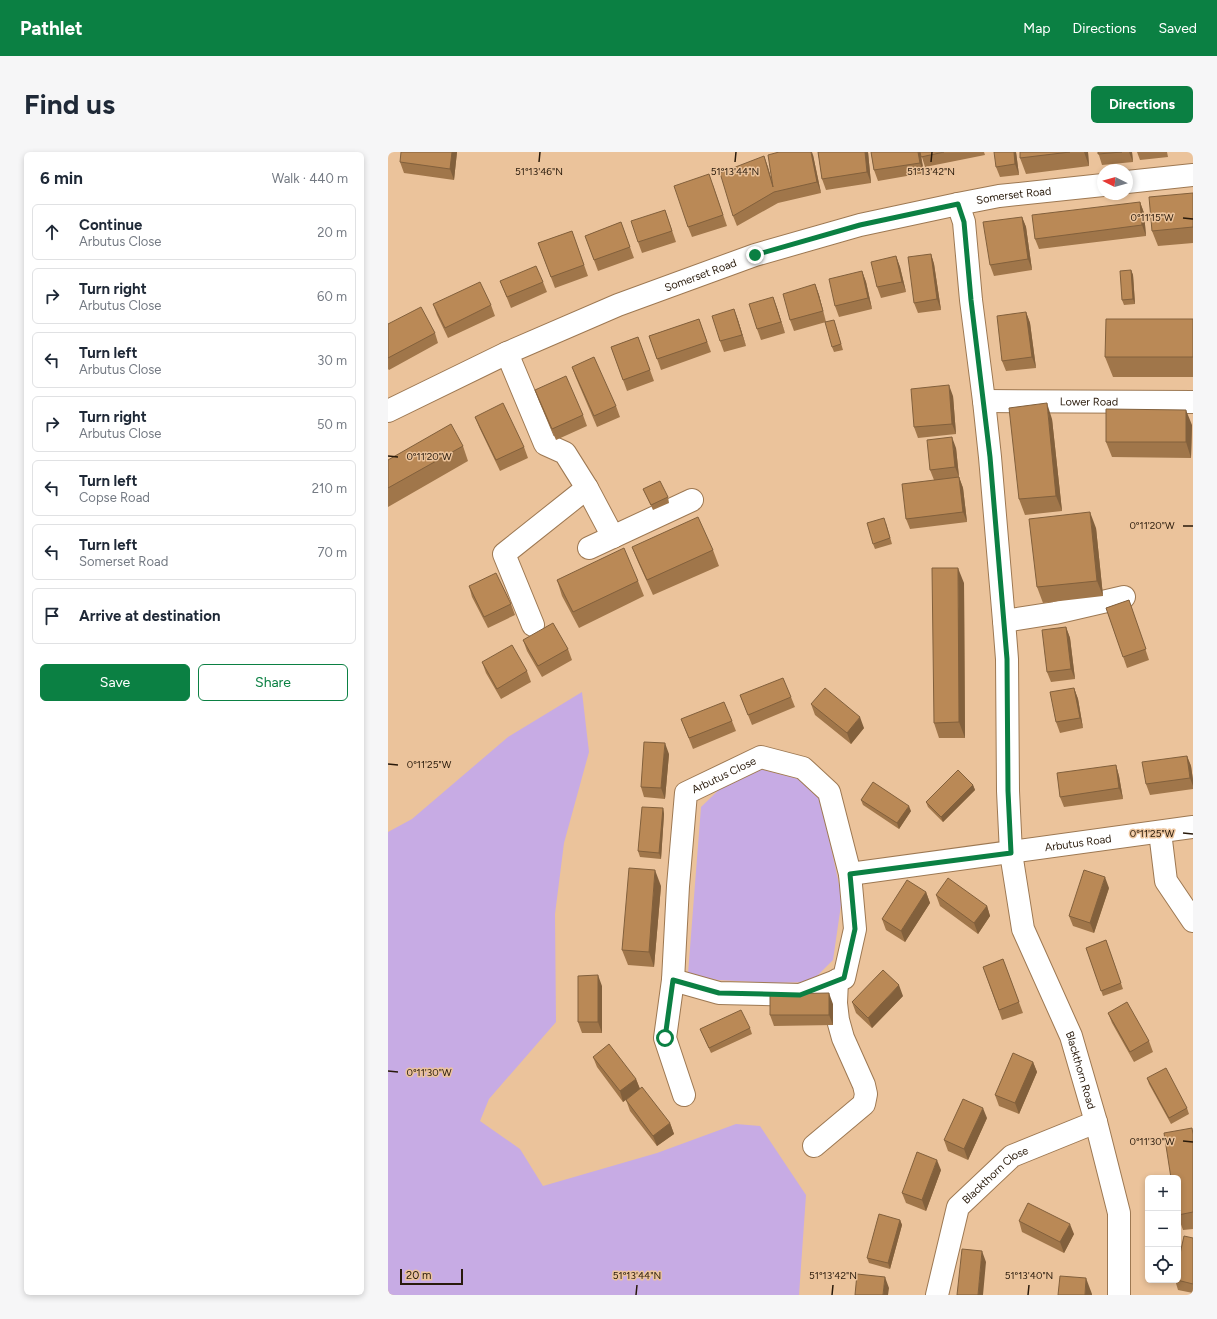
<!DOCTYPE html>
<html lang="en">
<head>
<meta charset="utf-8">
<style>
	body { margin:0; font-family:Figtree,sans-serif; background:#f6f6f7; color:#1f2937 }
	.controls { position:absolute; right:12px; bottom:12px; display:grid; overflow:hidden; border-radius:6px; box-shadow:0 2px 6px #0003 }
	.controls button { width:36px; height:36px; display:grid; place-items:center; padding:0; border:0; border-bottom:1px solid #e0e1e3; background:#fff; color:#1f2937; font:20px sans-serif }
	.compass { position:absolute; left:709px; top:12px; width:36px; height:36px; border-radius:50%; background:#fff; box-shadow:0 2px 6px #0003; rotate:275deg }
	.scale { position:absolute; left:12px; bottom:10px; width:63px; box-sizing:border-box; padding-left:4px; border:2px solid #291a0b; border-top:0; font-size:11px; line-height:14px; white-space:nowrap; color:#291a0b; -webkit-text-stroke:3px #ebc39b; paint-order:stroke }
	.stop { position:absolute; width:12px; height:12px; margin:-9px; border:3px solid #0b8043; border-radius:50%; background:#fff }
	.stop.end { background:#0b8043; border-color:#fff; box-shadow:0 1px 4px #0008 }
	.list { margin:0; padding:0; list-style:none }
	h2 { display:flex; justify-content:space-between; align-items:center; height:52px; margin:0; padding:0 16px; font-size:17px }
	h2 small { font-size:13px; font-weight:400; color:#747a83 }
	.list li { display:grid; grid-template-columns:26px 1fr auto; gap:12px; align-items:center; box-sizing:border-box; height:56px; margin:0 8px 8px; padding:0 8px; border:1px solid #e0e1e3; border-radius:6px }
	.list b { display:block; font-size:15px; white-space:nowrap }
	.list p { margin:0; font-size:13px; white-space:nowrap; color:#747a83 }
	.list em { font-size:13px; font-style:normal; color:#747a83 }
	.actions { display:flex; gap:8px; padding:12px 16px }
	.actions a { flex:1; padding:9px 0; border:1px solid #0b8043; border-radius:6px; text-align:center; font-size:14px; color:#0b8043 }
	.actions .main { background:#0b8043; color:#fff }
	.icon { flex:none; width:22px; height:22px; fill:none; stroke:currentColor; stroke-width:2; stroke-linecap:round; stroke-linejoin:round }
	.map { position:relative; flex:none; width:805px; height:1143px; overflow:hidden; border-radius:6px }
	header { display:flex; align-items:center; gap:24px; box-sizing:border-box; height:56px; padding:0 20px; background:#0b8043; color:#fff }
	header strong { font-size:19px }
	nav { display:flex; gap:22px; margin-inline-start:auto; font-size:14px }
	.intro { display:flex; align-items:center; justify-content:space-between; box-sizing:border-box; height:96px; padding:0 24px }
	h1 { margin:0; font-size:28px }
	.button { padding:10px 18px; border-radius:6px; background:#0b8043; color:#fff; font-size:14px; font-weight:700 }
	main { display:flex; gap:24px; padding:0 24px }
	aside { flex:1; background:#fff; border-radius:6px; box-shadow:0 2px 6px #0003 }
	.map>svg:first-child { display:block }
</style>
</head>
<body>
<header>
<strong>Pathlet</strong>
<nav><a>Map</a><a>Directions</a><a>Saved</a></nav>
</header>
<div class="intro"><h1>Find us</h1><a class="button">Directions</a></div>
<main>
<aside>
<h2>6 min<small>Walk · 440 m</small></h2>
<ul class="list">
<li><svg class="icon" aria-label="ahead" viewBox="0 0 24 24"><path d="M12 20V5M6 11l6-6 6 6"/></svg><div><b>Continue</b><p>Arbutus Close</p></div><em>20 m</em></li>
<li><svg class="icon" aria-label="right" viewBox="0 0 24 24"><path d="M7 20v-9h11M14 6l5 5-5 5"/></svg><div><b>Turn right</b><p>Arbutus Close</p></div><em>60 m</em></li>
<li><svg class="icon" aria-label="left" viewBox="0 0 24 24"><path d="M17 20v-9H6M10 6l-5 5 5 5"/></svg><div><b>Turn left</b><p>Arbutus Close</p></div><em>30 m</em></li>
<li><svg class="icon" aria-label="right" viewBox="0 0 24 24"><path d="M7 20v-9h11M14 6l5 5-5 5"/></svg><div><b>Turn right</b><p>Arbutus Close</p></div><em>50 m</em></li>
<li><svg class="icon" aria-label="left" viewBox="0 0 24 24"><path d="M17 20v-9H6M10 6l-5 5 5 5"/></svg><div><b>Turn left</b><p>Copse Road</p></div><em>210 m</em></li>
<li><svg class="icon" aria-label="left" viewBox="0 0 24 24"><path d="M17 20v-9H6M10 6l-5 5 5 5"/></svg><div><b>Turn left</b><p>Somerset Road</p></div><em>70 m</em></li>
<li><svg class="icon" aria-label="arrive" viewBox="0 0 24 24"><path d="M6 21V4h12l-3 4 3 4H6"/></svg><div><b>Arrive at destination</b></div></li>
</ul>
<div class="actions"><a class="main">Save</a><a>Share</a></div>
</aside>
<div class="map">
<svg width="805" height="1143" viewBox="0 0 805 1143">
	<rect width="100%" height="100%" fill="#ebc39b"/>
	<!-- green -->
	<path fill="#c7abe4" d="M194,540L201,600L176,691L167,762L168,870L101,947L92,969L132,997L155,1034L269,1001L348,972L372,974L418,1043L411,1143H0V680L24,667L120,585Z
		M368,616L418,629L432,645L454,746L445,808L423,830L383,831L330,828L300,822L313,655L340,629Z"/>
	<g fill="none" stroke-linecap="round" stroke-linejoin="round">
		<defs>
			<g id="minor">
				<path d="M739,30L805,23"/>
				<path id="s1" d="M570,52L576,70L583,148L596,249L602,305L616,469L619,507L620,639L623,701L635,777L683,884L708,970L731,1061V1143"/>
				<path d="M119,201L157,292L177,301L199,336L225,385"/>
				<path id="s2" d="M596,249L805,250"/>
				<path id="s3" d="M0,259L119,201L230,153L367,103L472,73L570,52L611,44L715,33"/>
				<path d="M201,396L304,348"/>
				<path d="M616,469L667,461L736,445"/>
				<path d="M145,473L116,402L199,336"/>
				<path d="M772,680L778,729L805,769"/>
				<path d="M285,828L331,841L412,843L456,826L467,777L462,722"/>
				<path id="s4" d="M296,943L277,886L285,828L290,734L298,641L373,605L415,616L441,640L462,722L805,675"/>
				<path d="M426,994L476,952L478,942L476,933L455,886L450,868L448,851L449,828"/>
				<path id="s5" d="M549,1143L570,1055L624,1004L708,970"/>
			</g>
		</defs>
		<!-- minor casing -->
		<use href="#minor" stroke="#9d7852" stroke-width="24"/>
		<!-- minor -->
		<use href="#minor" stroke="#fff" stroke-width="22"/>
	</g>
	<!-- wall -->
	<path fill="#a0764a" d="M69,0L66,28L16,21L12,10Z
		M430,0H480L483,31L438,38L434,27Z
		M483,0H596L597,3L537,15L533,2L536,21L490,29L486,18Z
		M628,0L631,23L612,25L608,15Z
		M632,0H700L701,14L638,22L632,6Z
		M710,0H744L745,10L714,13Z
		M749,0H779L780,5L752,8Z
		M425,3L433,41L390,51L349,74L345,64L376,4L384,30Z
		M325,33L339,74L304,85L300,75Z
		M805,41V91L770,94L764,79Z
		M752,50L756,61L758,84L651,97L647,87Z
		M277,58L288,90L254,101L250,90Z
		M634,65L638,75L644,118L606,124L602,113Z
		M233,70L246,106L210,119L197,84Z
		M184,79L200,124L167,136L150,91Z
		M543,102L546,112L553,158L530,161L526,151Z
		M508,104L512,115L518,140L493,146L489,135Z
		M743,118L745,123L747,152L736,153L734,148Z
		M474,119L478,130L484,157L451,165L447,154Z
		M112,129L155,130L159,140L123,156Z
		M427,132L431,143L438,170L406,179L402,168Z
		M385,145L389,156L397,181L373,188L369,177Z
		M45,152L103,153L107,164L60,186L49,163Z
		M346,157L350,168L358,194L336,200L332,189Z
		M638,160L642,171L648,216L618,219L614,209Z
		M311,167L323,200L273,218L261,184Z
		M805,167V225H725L717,205Z
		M446,168L455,198L446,200L444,195Z
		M0,172L47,181L50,191L1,218L0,217Z
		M250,185L266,229L239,239L223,195Z
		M184,215L228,254L232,265L209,275L188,226Z
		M147,238L195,263L199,274L168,288L151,249Z
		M565,244L568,282L530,286L526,275Z
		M87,265L136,295L140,306L112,319L91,275Z
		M664,267L674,359L637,363L631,347Z
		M804,273L803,306L724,305L718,290Z
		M75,294L80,309L0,355V308Z
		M568,296L571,325L575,336L579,370L522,377L518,367L546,328L542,318Z
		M255,337L280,345L281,351L265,358Z
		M498,371L504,392L487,397L485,392Z
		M708,376L715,444L655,451L649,435Z
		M244,395L325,398L331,414L265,443L250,410Z
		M169,428L250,429L256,444L191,476L174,444Z
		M576,431L577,586H551L546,571Z
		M81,434L123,452L127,463L100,476L84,445Z
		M741,448L761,508L739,516L718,456Z
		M678,475L682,486L687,527L663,530L659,520Z
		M135,488L180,497L184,508L154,525L139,499Z
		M94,510L139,519L143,530L113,547L98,521Z
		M686,536L690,547L695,576L672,581L668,570Z
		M352,543L403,545L407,555L364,573Z
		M423,552L476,576L463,592L427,563Z
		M293,567L344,569L348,579L305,597Z
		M281,602L277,647L256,645L253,635Z
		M799,604L803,614L805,628V637L762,643L758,632Z
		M728,613L731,624L735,647L676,655L672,645Z
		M585,633L587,638L555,670L540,655L538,650Z
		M473,648L523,659L511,677L475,653Z
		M275,656L276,662L273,707L252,705L250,699Z
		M273,734L266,815L240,813L234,798Z
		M721,736L706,781L685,774L681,764Z
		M538,740L542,751L517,790L498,778L494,767Z
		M548,743L599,754L602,764L590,782L552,754Z
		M718,788L735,837L715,844L698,796Z
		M615,807L635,861L614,868L595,815Z
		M214,834V881H194L190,870Z
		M515,844L484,876L468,861L464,850Z
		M445,852V873L386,874L382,863Z
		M720,861L761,889L765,900L746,910L724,871Z
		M362,876L364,882L323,901L312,877Z
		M205,905L248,927L252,937L235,950L209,915Z
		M645,910L649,920L631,962L611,954L607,943Z
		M759,926L799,956L801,962L783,972L761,932Z
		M238,948L282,971L286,982L269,994L242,959Z
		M599,966L580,1008L560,999L556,988Z
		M805,979V1077L795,1078L790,1064V1026Z
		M553,1018L538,1059L518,1051L514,1041Z
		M512,1068L514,1073L502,1117L481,1111L479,1106Z
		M631,1069L686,1082L676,1101L634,1080Z
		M805,1086V1141L790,1138L787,1128H790Z"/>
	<!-- shaded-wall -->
	<path fill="#82603c" d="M64,0H69L66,28L62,17Z
		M423,0H424L425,3L433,41L429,30Z
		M477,0H480L483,31L479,20Z
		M530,0H532L536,21L532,11Z
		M626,0H628L631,23L627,12Z
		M696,0H700L701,14Z
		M741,0H744L745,10Z
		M376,4L380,15L387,40L385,35Z
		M752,50L756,61L758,84L754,73Z
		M634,65L638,75L644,118L640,107Z
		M543,102L546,112L553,158L549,147Z
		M508,104L512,115L518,140L514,130Z
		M743,118L745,123L747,152L745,147Z
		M474,119L478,130L484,157L480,146Z
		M427,132L431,143L438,170L435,159Z
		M385,145L389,156L397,181L393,170Z
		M346,157L350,168L358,194L354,183Z
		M638,160L642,171L648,216L644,205Z
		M561,233L565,244L568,282L564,272Z
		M659,251L664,267L674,359L668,344Z
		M798,258L804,273L803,306L798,290Z
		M564,285L568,296L571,325L567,315Z
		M571,325L575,336L579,370L575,360Z
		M702,360L708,376L715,444L709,429Z
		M570,416L576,431L577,586L571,570Z
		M678,475L682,486L687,527L683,517Z
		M686,536L690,547L695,576L692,566Z
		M472,565L476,576L463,592L459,581Z
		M277,591L281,602L277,647L273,636Z
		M799,604L803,614L805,628V634L802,626Z
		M728,613L731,624L735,647L731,636Z
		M585,633L587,638L555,670L553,665Z
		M521,654L523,659L511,677L509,671Z
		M275,656L276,662L273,707L271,701Z
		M267,718L273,734L266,815L261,800Z
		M717,725L721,736L706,781L702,771Z
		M538,740L542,751L517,790L513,779Z
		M599,754L602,764L590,782L586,771Z
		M210,823L214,834V881L210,870Z
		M511,833L515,844L484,876L480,866Z
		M441,841L445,852V873L441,863Z
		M645,910L649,920L631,962L627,951Z
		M248,927L252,937L235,950L232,939Z
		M595,956L599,966L580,1008L576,997Z
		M282,971L286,982L269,994L265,984Z
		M549,1008L553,1018L538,1059L534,1048Z
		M512,1068L514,1073L502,1117L500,1111Z
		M682,1072L686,1082L676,1101L672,1090Z
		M594,1099L598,1110L595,1143H590Z
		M497,1125L501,1136L500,1143H495Z
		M698,1126L704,1142V1143H697Z"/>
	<!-- building -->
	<path fill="#ba8956" stroke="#82603c" d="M13,0H64L62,17L12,10Z
		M391,0H423L429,30L386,40L345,64L332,21L376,4L385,35L380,3Z
		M430,0H477L479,20L434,27Z
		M483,0H530L532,11L486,18Z
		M532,0H556L533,5Z
		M606,0H626L627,12L608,15Z
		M632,0H682L632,6Z
		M710,0H734L710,2Z
		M321,22L335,63L300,75L286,34Z
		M805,41V75L764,79L761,45Z
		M752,50L754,73L647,87L644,63Z
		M277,58L284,79L250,90L243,69Z
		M634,65L640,107L602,113L595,70Z
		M233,70L242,95L206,108L197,84Z
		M184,79L196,113L163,125L150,91Z
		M543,102L549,147L526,151L520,105Z
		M508,104L514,130L489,135L483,110Z
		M148,114L155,130L119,145L112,129Z
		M743,118L745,147L734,148L732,119Z
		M474,119L480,146L447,154L441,127Z
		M92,130L103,153L57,176L45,152Z
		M427,132L435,159L402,168L395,142Z
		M385,145L393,170L369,177L361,152Z
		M33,155L47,181L0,206V172Z
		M346,157L354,183L332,189L324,164Z
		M638,160L644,205L614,209L609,164Z
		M311,167L319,190L269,207L261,184Z
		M718,167H805V205H717Z
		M446,168L453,192L444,195L437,170Z
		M250,185L262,218L235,228L223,195Z
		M206,205L228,254L206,264L184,215Z
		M178,224L195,263L164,277L147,238Z
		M561,233L564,272L526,275L523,237Z
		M115,251L136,295L108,308L87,265Z
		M659,251L668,344L631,347L621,256Z
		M718,257L798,258V290H718Z
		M63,272L75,294L0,336V308Z
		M564,285L567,315L542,318L539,288Z
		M571,325L575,360L518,367L514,332Z
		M272,329L280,345L263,353L255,337Z
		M702,360L709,429L649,435L641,367Z
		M310,365L325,398L259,428L244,395Z
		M496,366L502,386L485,392L479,371Z
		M236,396L250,429L185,460L169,428Z
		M544,416H570L571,570L546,571Z
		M108,421L123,452L96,465L81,434Z
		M741,448L758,497L735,505L718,456Z
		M165,471L180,497L150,514L135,488Z
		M678,475L683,517L659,520L654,478Z
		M124,493L139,519L109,537L94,510Z
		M395,526L403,545L360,563L352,543Z
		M437,536L472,565L459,581L423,552Z
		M686,536L692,566L668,570L662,540Z
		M336,550L344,569L301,586L293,567Z
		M256,590L277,591L273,636L253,635Z
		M799,604L802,626L758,632L754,610Z
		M728,613L731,636L672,645L669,621Z
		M570,618L585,633L553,665L538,650Z
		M485,630L521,654L509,671L473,648Z
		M254,655L275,656L271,701L250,699Z
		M241,716L267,718L261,800L234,798Z
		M696,718L717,725L702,771L681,764Z
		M560,726L599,754L586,771L548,743Z
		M519,728L538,740L513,779L494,767Z
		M718,788L733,831L713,839L698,796Z
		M615,807L631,850L611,858L595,815Z
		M495,818L511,833L480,866L464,850Z
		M210,823V870H190V824Z
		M441,841V863H382V842Z
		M739,850L761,889L742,900L720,861Z
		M353,858L362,876L321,896L312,877Z
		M221,892L248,927L232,939L205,905Z
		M625,901L645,910L627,951L607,943Z
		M778,916L799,956L781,966L759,926Z
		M254,935L282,971L265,984L238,948Z
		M575,947L595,956L576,997L556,988Z
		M804,976L805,982V1060L790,1063V1026H783L776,981Z
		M529,1000L549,1008L534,1048L514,1041Z
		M640,1051L682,1072L672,1090L631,1069Z
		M491,1062L512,1068L500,1111L479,1106Z
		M796,1084L805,1086V1132L789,1128H790V1111Z
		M574,1097L594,1099L590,1143H569Z
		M469,1122L497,1125L495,1143H467Z
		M672,1124L698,1126L697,1143H670Z"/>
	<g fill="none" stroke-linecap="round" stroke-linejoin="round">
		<!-- route -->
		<path stroke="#0b8043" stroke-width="5" d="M277,886L285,828L331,841L412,843L456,826L467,777L462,722L623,701L620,639L619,507L602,305L583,148L576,70L570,52L472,73L367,103"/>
	</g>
	<!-- ticks -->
	<path fill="none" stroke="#291a0b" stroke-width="1.5" d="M151,10L152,0M347,10L348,0M543,10L544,0M795,66L805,67M0,304L10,305M795,374H805M0,612L10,613M795,681L805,682M0,919L10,920M795,989L805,990M248,1143L249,1133M444,1143L445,1133M640,1143L641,1133"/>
	<g text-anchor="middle" stroke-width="3" stroke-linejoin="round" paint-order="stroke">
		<!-- street labels -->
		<g font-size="11" fill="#291a0b" stroke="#ebc39b">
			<text dy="4" stroke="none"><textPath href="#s3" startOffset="665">Somerset Road</textPath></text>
			<text dy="4" stroke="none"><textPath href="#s3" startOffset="341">Somerset Road</textPath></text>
			<text dy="4" stroke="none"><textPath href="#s2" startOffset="105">Lower Road</textPath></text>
			<text dy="4" stroke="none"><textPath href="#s4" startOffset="348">Arbutus Close</textPath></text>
			<text dy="4" stroke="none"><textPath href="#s4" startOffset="783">Arbutus Road</textPath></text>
			<text dy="4" stroke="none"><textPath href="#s1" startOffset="882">Blackthorn Road</textPath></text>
			<text dy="4" stroke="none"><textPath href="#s5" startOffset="140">Blackthorn Close</textPath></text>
		</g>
	</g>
	<g font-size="10" text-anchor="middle" fill="#291a0b" stroke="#ebc39b" stroke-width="3" stroke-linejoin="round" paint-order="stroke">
		<text x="151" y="23">51°13'46"N</text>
		<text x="347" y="23">51°13'44"N</text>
		<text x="543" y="23">51°13'42"N</text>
		<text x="764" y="69">0°11'15"W</text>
		<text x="41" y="308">0°11'20"W</text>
		<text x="764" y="377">0°11'20"W</text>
		<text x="41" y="616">0°11'25"W</text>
		<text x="764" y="685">0°11'25"W</text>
		<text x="41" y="924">0°11'30"W</text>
		<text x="764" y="993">0°11'30"W</text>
		<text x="249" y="1127">51°13'44"N</text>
		<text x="445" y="1127">51°13'42"N</text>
		<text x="641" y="1127">51°13'40"N</text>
	</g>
</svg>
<div class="controls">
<button>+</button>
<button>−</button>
<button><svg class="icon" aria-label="locate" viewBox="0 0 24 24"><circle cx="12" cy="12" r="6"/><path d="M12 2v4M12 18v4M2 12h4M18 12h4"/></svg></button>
</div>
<svg class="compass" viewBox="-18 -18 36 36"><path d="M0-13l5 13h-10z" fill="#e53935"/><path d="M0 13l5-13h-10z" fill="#747a83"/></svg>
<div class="scale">20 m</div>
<div class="stop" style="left:277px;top:886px"></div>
<div class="stop end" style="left:367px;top:103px"></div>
</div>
</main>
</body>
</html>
